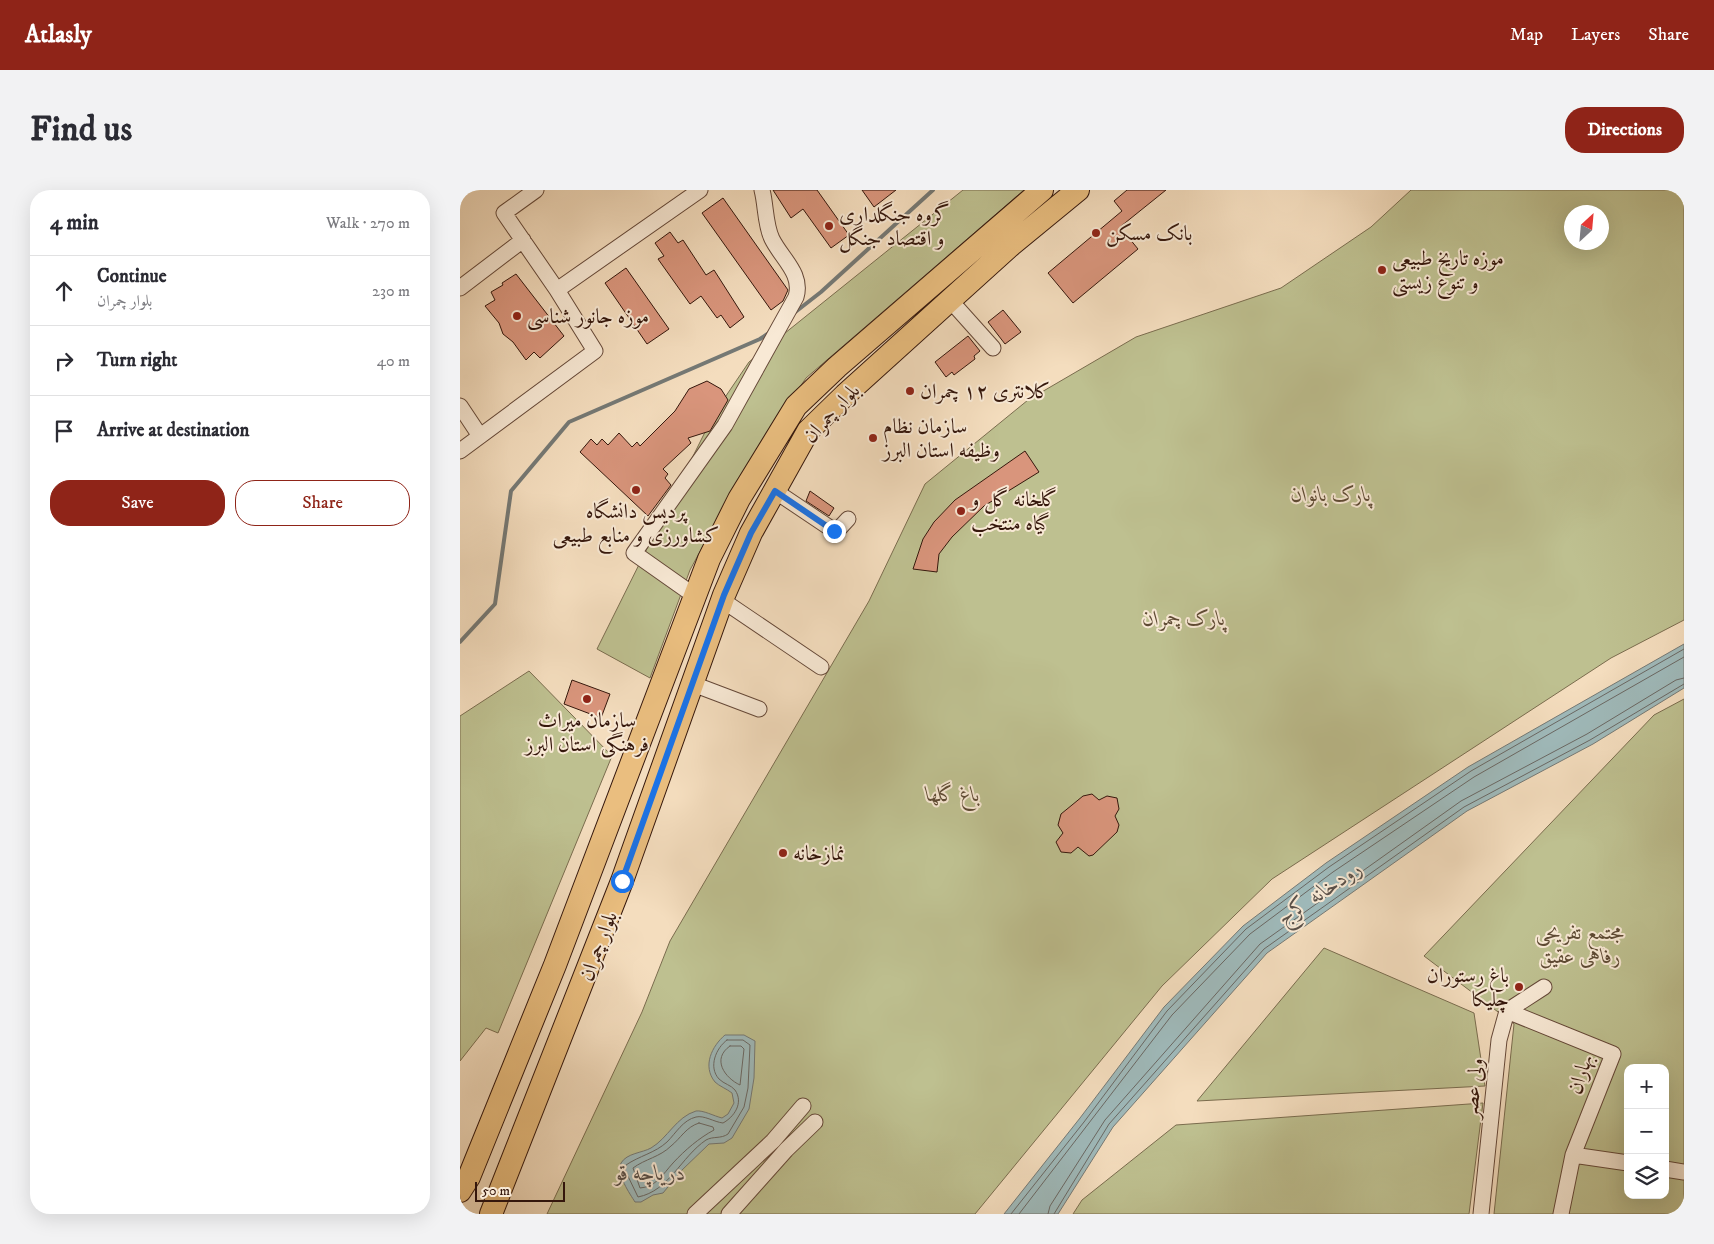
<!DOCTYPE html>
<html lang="en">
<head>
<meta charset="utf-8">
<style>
	body { margin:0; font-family:"IM FELL DW Pica",Amiri,serif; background:#f2f2f3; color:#2b2b33 }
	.controls { position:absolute; right:15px; bottom:15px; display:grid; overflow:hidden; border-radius:10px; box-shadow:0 5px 20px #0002 }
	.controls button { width:45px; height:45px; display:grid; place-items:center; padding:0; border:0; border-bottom:1px solid #e1e1e2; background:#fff; color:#2b2b33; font:25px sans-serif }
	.compass { position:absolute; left:1104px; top:15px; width:45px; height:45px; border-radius:50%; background:#fff; box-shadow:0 5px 20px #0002; rotate:26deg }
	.scale { position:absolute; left:15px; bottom:12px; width:90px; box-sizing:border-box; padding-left:5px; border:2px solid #35170c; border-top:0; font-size:14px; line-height:18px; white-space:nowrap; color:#35170c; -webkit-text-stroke:4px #f8e9d5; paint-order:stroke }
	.stop { position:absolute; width:15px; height:15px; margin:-11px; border:4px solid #1a73e8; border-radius:50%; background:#fff }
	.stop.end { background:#1a73e8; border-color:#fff; box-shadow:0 1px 5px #0008 }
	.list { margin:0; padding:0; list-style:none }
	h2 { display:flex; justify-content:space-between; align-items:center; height:65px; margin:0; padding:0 20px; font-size:21px }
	h2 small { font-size:16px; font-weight:400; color:#7c7c81 }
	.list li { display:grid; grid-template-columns:32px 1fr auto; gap:15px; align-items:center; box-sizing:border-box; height:70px; padding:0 20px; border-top:1px solid #e1e1e2 }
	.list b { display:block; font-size:19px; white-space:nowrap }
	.list p { margin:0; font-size:16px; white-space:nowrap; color:#7c7c81 }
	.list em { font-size:16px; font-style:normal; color:#7c7c81 }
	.actions { display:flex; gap:10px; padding:15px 20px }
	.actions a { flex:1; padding:11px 0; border:1px solid #8f2418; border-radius:20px; text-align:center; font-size:18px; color:#8f2418 }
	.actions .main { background:#8f2418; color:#fff }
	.icon { flex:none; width:28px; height:28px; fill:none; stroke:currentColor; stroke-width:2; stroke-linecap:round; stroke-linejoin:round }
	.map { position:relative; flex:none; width:1224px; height:1024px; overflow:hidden; border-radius:20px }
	header { display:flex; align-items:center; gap:30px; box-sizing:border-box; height:70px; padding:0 25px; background:#8f2418; color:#fff }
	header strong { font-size:24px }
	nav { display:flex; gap:28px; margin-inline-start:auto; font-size:18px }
	.intro { display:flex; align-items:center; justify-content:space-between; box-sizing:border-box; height:120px; padding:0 30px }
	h1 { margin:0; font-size:35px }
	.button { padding:12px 22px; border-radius:20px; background:#8f2418; color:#fff; font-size:18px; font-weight:700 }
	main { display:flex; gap:30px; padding:0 30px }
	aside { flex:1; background:#fff; border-radius:20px; box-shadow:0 5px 20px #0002 }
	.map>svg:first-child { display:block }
</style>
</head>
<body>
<header>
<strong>Atlasly</strong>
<nav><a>Map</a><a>Layers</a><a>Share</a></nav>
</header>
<div class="intro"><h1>Find us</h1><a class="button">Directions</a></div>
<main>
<aside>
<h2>4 min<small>Walk · 270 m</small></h2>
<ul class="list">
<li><svg class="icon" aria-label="ahead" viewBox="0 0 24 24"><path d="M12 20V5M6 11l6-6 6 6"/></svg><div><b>Continue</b><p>بلوار چمران</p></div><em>230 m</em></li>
<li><svg class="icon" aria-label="right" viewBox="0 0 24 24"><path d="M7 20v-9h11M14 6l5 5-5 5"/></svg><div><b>Turn right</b></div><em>40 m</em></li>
<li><svg class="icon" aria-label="arrive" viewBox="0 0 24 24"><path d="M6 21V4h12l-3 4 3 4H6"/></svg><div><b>Arrive at destination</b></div></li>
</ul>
<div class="actions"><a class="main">Save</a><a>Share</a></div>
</aside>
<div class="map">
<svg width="1224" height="1024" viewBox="0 0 1224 1024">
	<rect width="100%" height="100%" fill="#f4ddbe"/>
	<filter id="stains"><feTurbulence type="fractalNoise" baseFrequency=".004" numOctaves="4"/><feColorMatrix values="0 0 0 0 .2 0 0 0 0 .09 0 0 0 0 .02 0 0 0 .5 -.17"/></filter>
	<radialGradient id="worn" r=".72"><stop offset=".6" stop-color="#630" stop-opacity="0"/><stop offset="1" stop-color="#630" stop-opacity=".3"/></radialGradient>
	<!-- green -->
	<path fill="#bec090" stroke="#7a6c4e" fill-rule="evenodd" d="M503,0H564L346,188L286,277L230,380L190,488L137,459L255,222L289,172Z
		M951,0H1224V430L1151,468L812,689L702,796L515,1024H87L182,822L210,751L409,411L465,294L568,210L676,147L821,98L911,37ZM1112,22H1142V52H1112Z
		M69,481L152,566L38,843L26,838L0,871V526Z
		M1224,509V1024H1034L1054,834L964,766L1194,525ZM1168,878H1205V1005H1168Z
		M864,758L1014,823L1025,896L737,911Z
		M1023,913L1009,1024H613L622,1010L716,935Z"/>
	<!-- water -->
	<path fill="#9fbabb" stroke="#757975" d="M1224,454V498L1133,554L1007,621L807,763L653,937L598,1024H544L620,928L704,817L783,736L866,673L1008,577Z
		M265,845H284L295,851L294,888L289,919L272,948L264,953L249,954L222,980L203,1003L193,1005L181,1012H175C170,1004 156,984 161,973C167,963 182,963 191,958C208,948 216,927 236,921C243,920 254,926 262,928L268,924L274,913L272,903C267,899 259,896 255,892C242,876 252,856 265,845Z"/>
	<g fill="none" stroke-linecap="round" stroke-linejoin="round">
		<!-- shore -->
		<path stroke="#6a6864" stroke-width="1" d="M267,850H283L290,855L288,898L284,917L268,944C261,949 253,946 246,950C221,967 209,1001 178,1007L165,980L166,975C179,966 195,963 207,952C216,943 223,930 236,927C244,925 254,932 263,933C274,927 284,913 275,900C271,895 264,894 259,889C248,877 256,858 267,850Z
			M270,856H281L284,859L280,895C265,888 251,869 270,856Z
			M239,933L253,937L254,940C239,948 225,960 213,973C203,984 196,997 180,998L173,978C185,969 200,967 211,956C221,948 226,937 239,933Z
			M551,1024L624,932L707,821L786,739L869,677L1011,581L1224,459
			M559,1024L712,825L790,744L873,682L1014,587L1224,467
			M588,1024L590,1016L645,930L800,754L1001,611L1127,544L1216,490L1224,488
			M594,1024L649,934L804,759L1004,617L1130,550L1224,494"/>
		<!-- stream -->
		<path stroke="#757975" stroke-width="4" d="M334,123L361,102L473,0
			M0,452L35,414L51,301L109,232L300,149L309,143"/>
	</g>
	<!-- building -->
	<path fill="#d9957c" stroke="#35170c" d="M313,0H357L389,45L371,58L343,19L331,28Z
		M402,0H436L414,17Z
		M667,0H706L660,37L678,59L613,113L588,83L662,21L654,11Z
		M263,8L328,100L323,111L311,120L242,23Z
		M210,42L218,53L223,50L246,85L254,80L284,127L270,138L261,125L257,128L241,106L230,114L198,69L204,66L195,53Z
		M166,78L209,139L187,154L145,93Z
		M56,84L104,146L80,168L74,162L66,170L53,152L43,144L39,133L25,116L35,110L31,102L43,95L42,93Z
		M543,120L561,142L545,154L528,132Z
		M508,146L520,161L514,166L515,169L494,185L492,182L486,187L475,172Z
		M247,191L261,199L268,210L250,241L228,248L231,253L203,279L208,284L205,288L211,295L188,326L120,262L131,249L137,255L142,249L148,255L159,243L172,257L177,252L180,256L215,221L229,199Z
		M565,261L579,282L524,316L492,347L479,364L477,382L453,379L463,349L474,332L495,310Z
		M350,301L374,318L369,326L346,311Z
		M112,490L150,504L141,528L104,514Z
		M632,604L639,610L647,606L657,608L659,619L655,626L659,635L657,642L633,665L629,666L618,657L611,663L601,662L596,652L603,643L598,635L601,624L623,606Z"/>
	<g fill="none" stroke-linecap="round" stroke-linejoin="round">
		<defs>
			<path id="minor" d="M76,0L44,23L97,100
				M0,98L63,50
				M490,110L533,158
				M0,216L20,246
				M0,261L135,161L97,100L240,0
				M315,301L376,342L388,329
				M235,406L174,363L265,235L336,107C343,84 322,69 312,49C305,35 306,15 302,0
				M262,410L361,477
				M233,494L299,519
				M1047,821L1153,864L1113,965L1101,1024
				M1113,965L1168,973
				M1205,979L1224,982
				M235,1024L313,951L343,916
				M269,1024L326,960L355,932
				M1021,1024L1039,850L1047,821L1084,797"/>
			<path id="primary" d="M0,1001L9,987L95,775L249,369L279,309L336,216L377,177L582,0
				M31,1024L162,691L264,405L291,343L348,241L385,205L551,55L618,0"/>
		</defs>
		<!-- minor casing -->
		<use href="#minor" stroke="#654838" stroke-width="17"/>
		<!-- primary casing -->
		<use href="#primary" stroke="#35170c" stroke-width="24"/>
		<!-- minor -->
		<use href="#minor" stroke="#f8e9d5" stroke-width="15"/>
		<!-- primary -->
		<use href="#primary" stroke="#eabe7f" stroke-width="22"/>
	</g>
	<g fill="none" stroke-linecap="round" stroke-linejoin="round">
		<!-- route -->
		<path stroke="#1a73e8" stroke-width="6" d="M162,691L264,405L291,343L315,301L374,341"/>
	</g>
	<!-- markers -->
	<g fill="#8f2418" stroke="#f8e9d5" stroke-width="2">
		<circle cx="369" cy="36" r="5"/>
		<circle cx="636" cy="43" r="5"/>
		<circle cx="922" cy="80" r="5"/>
		<circle cx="57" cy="126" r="5"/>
		<circle cx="450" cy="201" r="5"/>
		<circle cx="413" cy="248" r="5"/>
		<circle cx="176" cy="300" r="5"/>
		<circle cx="501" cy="321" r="5"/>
		<circle cx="127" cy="509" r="5"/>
		<circle cx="323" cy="663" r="5"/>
		<circle cx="1059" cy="797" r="5"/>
	</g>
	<g text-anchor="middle" stroke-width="4" stroke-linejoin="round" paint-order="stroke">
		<!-- poi labels -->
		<g font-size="21" fill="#35170c" stroke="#f8e9d5" text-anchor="start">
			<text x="379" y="31">گروه جنگلداری<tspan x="379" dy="24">و اقتصاد جنگل</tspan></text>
			<text x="646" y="50">بانک مسکن</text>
			<text x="932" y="75">موزه تاریخ طبیعی<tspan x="932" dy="24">و تنوع زیستی</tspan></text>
			<text x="67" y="133">موزه جانور شناسی</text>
			<text x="460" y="208">کلانتری ۱۲ چمران</text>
			<text x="423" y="243">سازمان نظام<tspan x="423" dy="24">وظیفه استان البرز</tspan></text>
			<text x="511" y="316">گلخانه گل و<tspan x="511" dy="24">گیاه منتخب</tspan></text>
			<text x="176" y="328" text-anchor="middle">پردیس دانشگاه<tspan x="176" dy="24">کشاورزی و منابع طبیعی</tspan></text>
			<text x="127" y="537" text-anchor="middle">سازمان میراث<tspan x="127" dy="24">فرهنگی استان البرز</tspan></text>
			<text x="333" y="670">نمازخانه</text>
			<text x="1049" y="792" text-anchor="end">باغ رستوران<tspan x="1049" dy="24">چلیکا</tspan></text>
		</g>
		<!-- street labels -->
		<g font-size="21" fill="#35170c" stroke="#f8e9d5">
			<text transform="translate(371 223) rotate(-47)" y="7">بلوار چمران</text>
			<text transform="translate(138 756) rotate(-69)" y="7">بلوار چمران</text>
			<text transform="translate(1120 884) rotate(-72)" y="7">بهاران</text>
			<text transform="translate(1013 898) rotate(-84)" y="7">ولی عصر</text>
		</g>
		<!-- park labels -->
		<g font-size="21" font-style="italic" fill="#5e4a34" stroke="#f8e9d5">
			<text x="871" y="311">پارک بانوان</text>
			<text x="724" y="435">پارک چمران</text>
			<text x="493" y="611">باغ گلها</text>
			<text x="1120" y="749">مجتمع تفریحی<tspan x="1120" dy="24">رفاهی عقیق</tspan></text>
		</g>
		<!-- water labels -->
		<g font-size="22" font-style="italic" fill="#5a5049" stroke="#f8e9d5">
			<text transform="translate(859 702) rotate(-34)" y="8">رودخانه کرج</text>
			<text x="190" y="990">دریاچه قو</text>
		</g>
	</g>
	<rect width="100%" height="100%" filter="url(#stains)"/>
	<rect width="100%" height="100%" fill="url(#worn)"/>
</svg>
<div class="controls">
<button>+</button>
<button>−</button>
<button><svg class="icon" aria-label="layers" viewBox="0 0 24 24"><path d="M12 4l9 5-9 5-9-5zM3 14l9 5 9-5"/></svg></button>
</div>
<svg class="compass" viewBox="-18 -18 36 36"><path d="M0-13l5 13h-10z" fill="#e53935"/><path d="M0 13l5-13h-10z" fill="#7c7c81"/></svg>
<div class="scale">50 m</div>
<div class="stop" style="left:162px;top:691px"></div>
<div class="stop end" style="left:374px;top:341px"></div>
</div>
</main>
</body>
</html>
